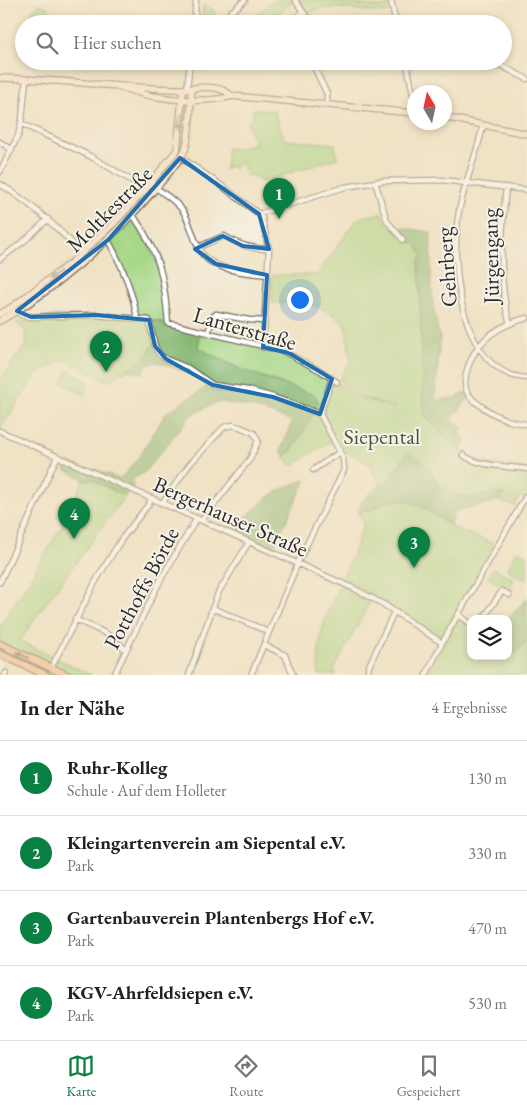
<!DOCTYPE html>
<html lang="de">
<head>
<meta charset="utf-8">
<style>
	body { margin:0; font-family:"EB Garamond",serif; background:#f6f6f6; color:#222 }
	.controls { position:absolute; right:15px; bottom:15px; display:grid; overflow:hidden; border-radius:10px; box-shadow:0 2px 8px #0003 }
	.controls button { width:45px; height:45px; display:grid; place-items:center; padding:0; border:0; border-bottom:1px solid #e0e0e0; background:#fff; color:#222; font:25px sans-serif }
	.compass { position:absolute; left:407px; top:85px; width:45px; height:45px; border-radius:50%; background:#fff; box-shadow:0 2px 8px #0003; rotate:351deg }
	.you { position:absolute; left:299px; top:299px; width:18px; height:18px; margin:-12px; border:4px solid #fff; border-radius:50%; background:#1a73e8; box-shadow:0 0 0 8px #1a73e833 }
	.badge { display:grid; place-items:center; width:32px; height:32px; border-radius:50%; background:#0b8043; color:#fff; font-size:16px; font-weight:700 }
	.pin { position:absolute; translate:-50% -41px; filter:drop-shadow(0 1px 2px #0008) }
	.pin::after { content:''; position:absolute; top:26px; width:18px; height:15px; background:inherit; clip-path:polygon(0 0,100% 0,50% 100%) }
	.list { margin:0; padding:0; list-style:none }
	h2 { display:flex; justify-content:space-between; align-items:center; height:65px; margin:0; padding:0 20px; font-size:21px }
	h2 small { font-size:16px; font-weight:400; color:#767676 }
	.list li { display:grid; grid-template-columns:32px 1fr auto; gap:15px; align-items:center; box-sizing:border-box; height:75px; padding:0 20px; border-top:1px solid #e0e0e0 }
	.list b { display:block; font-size:19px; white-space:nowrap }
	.list p { margin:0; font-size:16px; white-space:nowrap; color:#767676 }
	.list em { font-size:16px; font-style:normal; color:#767676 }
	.icon { flex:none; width:28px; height:28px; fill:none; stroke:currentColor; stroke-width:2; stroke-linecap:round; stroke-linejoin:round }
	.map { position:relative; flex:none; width:527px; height:675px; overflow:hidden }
	.search { position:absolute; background:#fff; box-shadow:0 2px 8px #0003; left:15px; right:15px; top:15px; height:55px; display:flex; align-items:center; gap:12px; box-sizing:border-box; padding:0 18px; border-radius:28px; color:#767676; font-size:19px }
	.sheet { height:365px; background:#fff }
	nav { display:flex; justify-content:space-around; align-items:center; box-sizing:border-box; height:70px; border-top:1px solid #e0e0e0; background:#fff; font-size:14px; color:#767676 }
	nav a { display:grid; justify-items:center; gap:2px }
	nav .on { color:#0b8043 }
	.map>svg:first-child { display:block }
</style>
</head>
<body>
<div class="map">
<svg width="527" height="675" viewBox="0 0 527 675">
	<rect width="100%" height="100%" fill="#f7f3e8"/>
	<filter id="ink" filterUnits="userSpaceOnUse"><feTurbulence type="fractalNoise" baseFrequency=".02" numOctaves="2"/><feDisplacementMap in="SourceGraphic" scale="10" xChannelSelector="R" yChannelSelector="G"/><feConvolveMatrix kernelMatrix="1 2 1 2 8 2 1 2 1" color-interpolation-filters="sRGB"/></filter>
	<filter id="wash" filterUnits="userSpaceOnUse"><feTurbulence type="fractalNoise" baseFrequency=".0096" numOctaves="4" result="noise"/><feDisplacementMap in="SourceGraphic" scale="20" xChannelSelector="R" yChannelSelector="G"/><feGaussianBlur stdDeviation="1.12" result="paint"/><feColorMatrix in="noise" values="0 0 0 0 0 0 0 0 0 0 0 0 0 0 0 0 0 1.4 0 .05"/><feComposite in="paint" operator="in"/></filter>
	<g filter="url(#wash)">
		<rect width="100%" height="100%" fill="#f0e2c5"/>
		<!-- green -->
		<path fill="#a5d785" stroke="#688158" d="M274,0H317L378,7L392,5L393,12C366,15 332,1 309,13L298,2L293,1L265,24H243L233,12L236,9L247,23Z
			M39,4L48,7V22L35,21L32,11Z
			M203,6L211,8L217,16L210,22L202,21Z
			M458,13L465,14L472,18L471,24H447V19Z
			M183,101L188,102L183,149H180Z
			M254,109L274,111L285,140L335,144L337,158L262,182L251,175L246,176L241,161L235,168L228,166L225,171L227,148L236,149L255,143L247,122L251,121Z
			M378,214H382L386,223L415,243L423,257L419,260L423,391V415L467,459L527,469V499L520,496L515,506L496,500L504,494L500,493C490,493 482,497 472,498C451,501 438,486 429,469L398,467L393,476L383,485L374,474L369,464L345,451L333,440L292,466L285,457L293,449L316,409L281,383L240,369L198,348L200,332L283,351L321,372L359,398L397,408L360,397L339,380L351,361L345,323C319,302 305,303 272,303V275H317L356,220L362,217Z
			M132,216C144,235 156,255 161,277C165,291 165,306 166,321L165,322L149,320C150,326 155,337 154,344C152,358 119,374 108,381L65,360L36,374L0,430V382L18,354L27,345L25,330L17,324L18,322L32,321L34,319L57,316L137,317L130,287L108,240Z
			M68,370L89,382L84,395L62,383Z
			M83,480H92L125,496L43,607L20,641L91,675H47L0,653V627L69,515Z
			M401,500C422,503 435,518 453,527C467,533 480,538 494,544L444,634L441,636L436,635L370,594L341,580L352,557L364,523L359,515L362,510L372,511L383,503Z
			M518,550L527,555V581L507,569Z
			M494,568L514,579L509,589L488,578Z
			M340,586L371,600L334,669L336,675H319C316,639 324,618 340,586Z
			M459,616L471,625V656H508V652L515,654L527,640V675H426Z"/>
		<!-- forest -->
		<path fill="#84b872" stroke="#58724e" d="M397,227L431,232V279L434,311L440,339L435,400L456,398L465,392L469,398L452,419L462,428L459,434L466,439L462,447L463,455L423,414L419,260L423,257L415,243H411L395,229Z
			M149,320L200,332L198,347C233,370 275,381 314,395L318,401C315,415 296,446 285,457L281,450L292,421L255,408L221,402L215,403L191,415L144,473L134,478L130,483L134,485L125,496L92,479L83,480L82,478L65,470L69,462L93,472L94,469L120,479L138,458L166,413L208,386L194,375L157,362L145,366L143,373L127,370L142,360L154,344Z
			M408,452L423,462L429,469L437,484L451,494L470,498L494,493L505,494L495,502L455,511L450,525C430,511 409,493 384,503C374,507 374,511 362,510L359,515L357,513L362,501L381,484L383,485C395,478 399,463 408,452Z
			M306,480L273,548L234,529C259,504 271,490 306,480Z
			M527,598V640L515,654L508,652V619Z"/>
	</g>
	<g filter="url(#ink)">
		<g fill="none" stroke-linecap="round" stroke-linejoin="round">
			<defs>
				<path id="street" d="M295,0L306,16L316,24
					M391,0L396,24
					M194,24L196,0
					M217,24L245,0
					M288,24L303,12
					M311,61L327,94V105
					M406,61L414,98
					M492,61L527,79
					M187,89L190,61
					M22,124L90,156L146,189
					M483,125C477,156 463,185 458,217C451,267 460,374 527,378
					M0,142L12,150
					M180,157L218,183L259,214L262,218L269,249L263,347
					M0,172L18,136L22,119L26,79
					M375,182L387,221L403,240
					M0,184C31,203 57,227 82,253
					M506,187C502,231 497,281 510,324
					M156,188C166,195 176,201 183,211C192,224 195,250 207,259C221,271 250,273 267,275
					M259,214L345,187L382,181L442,180L527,190
					M133,215C160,255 164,275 168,323L283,351L321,371L337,382
					M108,240C122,265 132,289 137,317
					M199,247L224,236C239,245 251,249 269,249
					M0,259L23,242L48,219
					M17,311L21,315L31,317L96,315L149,320L155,346L159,354L166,359L188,368L213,385L248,390L273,397L320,414
					M527,318C499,325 477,339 468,367C461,389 466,396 484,408C497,417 512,423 527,424
					M208,333L213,317L216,314L249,320L264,321
					M320,414L332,379
					M0,431L355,589L383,604L442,643
					M463,455C480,467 507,466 527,469
					M313,470L340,452
					M163,502L189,465L224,427L233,425L240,427L254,433L258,441L250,459L202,520
					M0,582L57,457
					M212,608L269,632
					M459,615L471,624
					M75,619L107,634L125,649
					M483,619L502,591L509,595
					M264,645L285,655L293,675
					M51,668L97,579L121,540L148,505L152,498
					M5,675L6,673
					M114,675L161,579L197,518
					M189,675L218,593L249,542
					M251,675L300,558L344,470L343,458L320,414
					M369,675L368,668L394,612
					M426,675L442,643L526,496"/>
				<path id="secondary" d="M0,78C59,79 118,88 177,89C195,89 217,82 232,96
					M118,87C129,89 141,94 152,96C175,100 210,103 232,96L414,113
					M444,117L527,134
					M0,314L12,307L72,262L114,223L146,189L177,150L183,89
					M0,321C55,290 109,242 151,194C162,181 175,167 184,152C189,144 192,99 191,88"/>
				<path id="primary" d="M0,644L67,675
					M0,654L46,675"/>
			</defs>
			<!-- street casing -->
			<use href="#street" stroke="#706b61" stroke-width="7"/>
			<!-- secondary casing -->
			<use href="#secondary" stroke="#706b61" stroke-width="8"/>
			<!-- primary casing -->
			<use href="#primary" stroke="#706b61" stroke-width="9"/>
			<!-- street -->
			<use href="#street" stroke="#fff" stroke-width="4.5"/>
			<!-- secondary -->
			<use href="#secondary" stroke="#fde4d1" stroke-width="5.5"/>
			<!-- primary -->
			<use href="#primary" stroke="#fbbb8d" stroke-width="6"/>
		</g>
		<!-- one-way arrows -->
		<defs><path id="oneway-solid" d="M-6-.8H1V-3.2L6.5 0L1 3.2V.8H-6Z" transform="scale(1.25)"/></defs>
		<g fill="#94887e">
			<use href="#oneway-solid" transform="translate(180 122) rotate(94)"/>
			<use href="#oneway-solid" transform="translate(55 275) rotate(143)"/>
		</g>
		<use fill="#896c57" href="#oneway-solid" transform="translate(22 655) rotate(-155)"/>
	</g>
	<!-- marked area -->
	<path d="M0 0H527V675H0ZM180,158L259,214L269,249L243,246L223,236L195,249L216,264L267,275L263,347L289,353L332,379L320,414L273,397L213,385L166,359L155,346L149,320L96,315L31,317L17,311L108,240Z" fill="#f0e2c5" fill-opacity=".55" fill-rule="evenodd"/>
	<path fill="none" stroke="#1f6fb2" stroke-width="4" stroke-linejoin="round" d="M180,158L259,214L269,249L243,246L223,236L195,249L216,264L267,275L263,347L289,353L332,379L320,414L273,397L213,385L166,359L155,346L149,320L96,315L31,317L17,311L108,240Z"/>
	<g text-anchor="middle" stroke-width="4" stroke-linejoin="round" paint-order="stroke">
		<!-- street labels -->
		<g font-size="22" fill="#2b2b2b" stroke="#f7f3e8">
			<text transform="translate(109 209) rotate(-45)" y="8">Moltkestraße</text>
			<text transform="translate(490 256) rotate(-91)" y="8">Jürgengang</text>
			<text transform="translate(446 267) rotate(-94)" y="8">Gehrberg</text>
			<text transform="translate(245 328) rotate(16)" y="8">Lanterstraße</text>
			<text transform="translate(231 516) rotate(24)" y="8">Bergerhauser Straße</text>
			<text transform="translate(141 588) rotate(-62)" y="8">Potthoffs Börde</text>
		</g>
		<!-- park labels -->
		<g font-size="22" fill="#4a5642" stroke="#f7f3e8">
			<text x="382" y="444">Siepental</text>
		</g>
	</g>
</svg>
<div class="controls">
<button><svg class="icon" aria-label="layers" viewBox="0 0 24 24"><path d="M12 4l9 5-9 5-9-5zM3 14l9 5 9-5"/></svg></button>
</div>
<svg class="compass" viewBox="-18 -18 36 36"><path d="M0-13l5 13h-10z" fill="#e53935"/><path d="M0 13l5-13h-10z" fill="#767676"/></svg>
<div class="you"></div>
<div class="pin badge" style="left:279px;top:219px">1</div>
<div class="pin badge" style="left:106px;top:372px">2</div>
<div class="pin badge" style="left:414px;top:568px">3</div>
<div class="pin badge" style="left:74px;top:539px">4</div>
<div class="search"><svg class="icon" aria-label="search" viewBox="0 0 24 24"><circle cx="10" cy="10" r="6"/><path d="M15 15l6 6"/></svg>Hier suchen</div>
</div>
<section class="sheet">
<h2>In der Nähe<small>4 Ergebnisse</small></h2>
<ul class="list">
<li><span class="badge">1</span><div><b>Ruhr-Kolleg</b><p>Schule · Auf dem Holleter</p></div><em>130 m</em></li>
<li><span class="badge">2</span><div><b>Kleingartenverein am Siepental e.V.</b><p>Park</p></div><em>330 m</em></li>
<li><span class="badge">3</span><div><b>Gartenbauverein Plantenbergs Hof e.V.</b><p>Park</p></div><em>470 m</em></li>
<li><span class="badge">4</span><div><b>KGV-Ahrfeldsiepen e.V.</b><p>Park</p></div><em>530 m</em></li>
</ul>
</section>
<nav>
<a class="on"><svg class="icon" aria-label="map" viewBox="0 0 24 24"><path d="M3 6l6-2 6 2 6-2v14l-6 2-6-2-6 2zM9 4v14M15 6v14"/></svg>Karte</a>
<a><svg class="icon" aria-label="directions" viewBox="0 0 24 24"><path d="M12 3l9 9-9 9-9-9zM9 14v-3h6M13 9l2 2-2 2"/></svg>Route</a>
<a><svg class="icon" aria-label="saved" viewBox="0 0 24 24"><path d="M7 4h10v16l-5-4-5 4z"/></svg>Gespeichert</a>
</nav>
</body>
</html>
